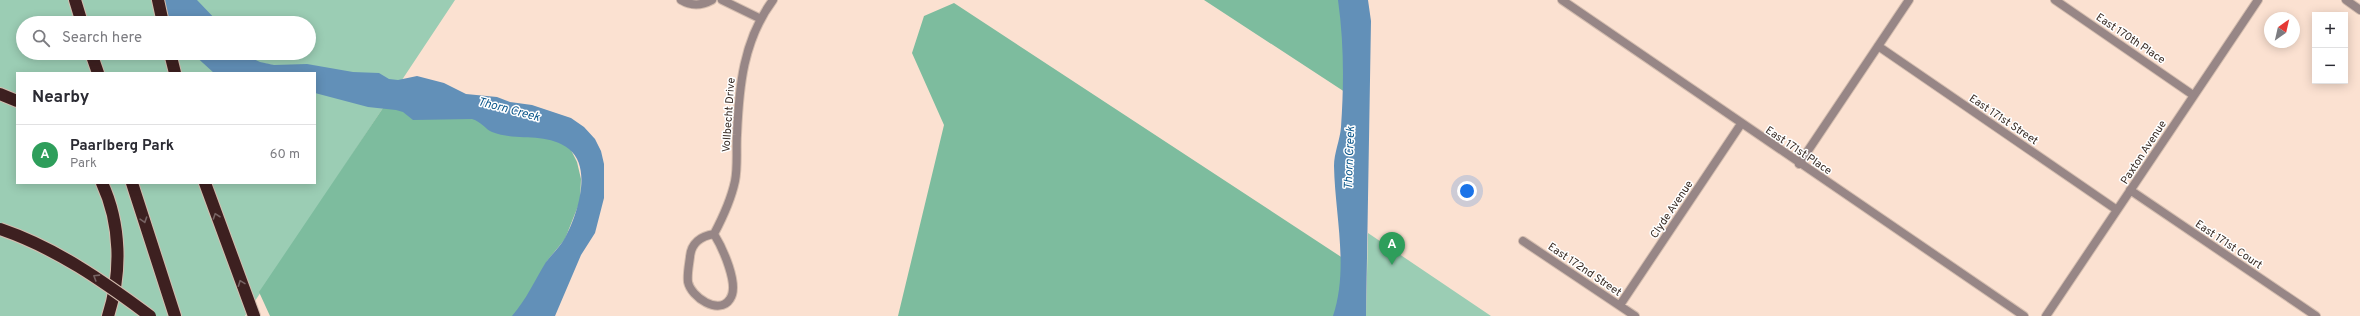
<!DOCTYPE html>
<html lang="en">
<head>
<meta charset="utf-8">
<style>
	body { margin:0; font-family:Overpass,sans-serif; background:#f7f7f7; color:#2b2b33 }
	.controls { position:absolute; right:12px; top:12px; display:grid; overflow:hidden; border-radius:0px; box-shadow:0 2px 10px #0003 }
	.controls button { width:36px; height:36px; display:grid; place-items:center; padding:0; border:0; border-bottom:1px solid #e1e1e2; background:#fff; color:#2b2b33; font:20px sans-serif }
	.compass { position:absolute; left:2264px; top:12px; width:36px; height:36px; border-radius:50%; background:#fff; box-shadow:0 2px 10px #0003; rotate:34deg }
	.you { position:absolute; left:1467px; top:191px; width:14px; height:14px; margin:-10px; border:3px solid #fff; border-radius:50%; background:#1a73e8; box-shadow:0 0 0 6px #1a73e833 }
	.badge { display:grid; place-items:center; width:26px; height:26px; border-radius:50%; background:#db2777; color:#fff; font-size:13px; font-weight:700 }
	.pin { position:absolute; translate:-50% -33px; filter:drop-shadow(0 1px 2px #0008) }
	.pin::after { content:''; position:absolute; top:21px; width:14px; height:12px; background:inherit; clip-path:polygon(0 0,100% 0,50% 100%) }
	.list { margin:0; padding:0; list-style:none }
	h2 { display:flex; justify-content:space-between; align-items:center; height:52px; margin:0; padding:0 16px; font-size:17px }
	h2 small { font-size:13px; font-weight:400; color:#7c7c81 }
	.list li { display:grid; grid-template-columns:26px 1fr auto; gap:12px; align-items:center; box-sizing:border-box; height:60px; padding:0 16px; border-top:1px solid #e1e1e2 }
	.list b { display:block; font-size:15px; white-space:nowrap }
	.list p { margin:0; font-size:13px; white-space:nowrap; color:#7c7c81 }
	.list em { font-size:13px; font-style:normal; color:#7c7c81 }
	.icon { flex:none; width:22px; height:22px; fill:none; stroke:currentColor; stroke-width:2; stroke-linecap:round; stroke-linejoin:round }
	.map { position:relative; flex:none; width:2360px; height:316px; overflow:hidden }
	.search { position:absolute; background:#fff; box-shadow:0 2px 10px #0003; left:16px; top:16px; width:300px; height:44px; display:flex; align-items:center; gap:10px; box-sizing:border-box; padding:0 14px; border-radius:22px; color:#7c7c81; font-size:15px }
	.panel { position:absolute; background:#fff; box-shadow:0 2px 10px #0003; left:16px; top:72px; width:300px; height:112px; border-radius:0px }
	.map>svg:first-child { display:block }
</style>
</head>
<body>
<div class="map">
<svg width="2360" height="316" viewBox="0 0 2360 316">
	<rect width="100%" height="100%" fill="#fbe1d1"/>
	<!-- green -->
	<path fill="#9bcdb4" d="M0,0H455L390,98L315,73L236,58L233,53H309V23H23V53H220L222,73H17V183H315V85L387,102L245,316H0Z
		M1368,233L1491,316H1366Z"/>
	<!-- forest -->
	<path fill="#7dbc9e" d="M1204,0H1350L1351,96Z
		M954,3L1358,268L1357,316H898L944,125L912,53L924,16Z
		M387,102L517,126L569,146L577,162L581,179L580,201L565,239L547,261L522,316H270L259,292Z"/>
	<!-- water -->
	<path fill="#6290b8" d="M156,0H197L219,23H169Z
		M1338,0H1368L1371,21L1366,316H1333C1349,268 1335,215 1334,166C1334,153 1340,140 1341,127C1344,84 1344,43 1338,0Z
		M192,53H240L260,62L274,65L307,64L353,72L379,73L389,79L398,80L417,76L444,83L466,94L497,97L510,102L532,105L571,118L584,127L595,139L601,151L604,164V198L595,233L581,255L555,316H512C526,300 535,280 546,262C552,254 560,247 565,238C577,216 593,168 569,149C546,131 518,142 492,132C485,129 482,122 472,119L413,120L403,112L396,110L368,107L315,93V73H214Z"/>
	<g fill="none" stroke-linecap="round" stroke-linejoin="round">
		<defs>
			<path id="minor" d="M681,0C691,6 701,6 712,0
				M722,0L759,18
				M1562,0L2024,316
				M2055,0L2193,95
				M1878,46L2117,210
				M1799,164L1909,0
				M2130,190L2316,316
				M714,234C723,217 731,200 735,181C738,166 736,150 737,135C739,87 743,40 773,0
				M714,234C722,247 740,285 730,299C719,316 691,297 688,282C687,274 689,265 690,257C691,243 701,236 714,234Z
				M1523,241L1635,316
				M1620,305L1741,124
				M2046,316L2258,0"/>
			<path id="tertiary" d="M2346,0L2360,10"/>
			<path id="motorway" d="M75,0L82,23
				M158,0L163,23
				M91,53L98,73
				M170,53L175,73
				M0,94L17,101
				M102,183C121,224 122,273 108,316
				M132,183L175,316
				M205,183L254,316"/>
		</defs>
		<!-- minor casing -->
		<use href="#minor" stroke="#d4bdaf" stroke-width="10"/>
		<!-- tertiary casing -->
		<use href="#tertiary" stroke="#d4bdaf" stroke-width="10"/>
		<!-- motorway casing -->
		<use href="#motorway" stroke="#d4bdaf" stroke-width="14"/>
		<!-- minor -->
		<use href="#minor" stroke="#978686" stroke-width="8"/>
		<!-- tertiary -->
		<use href="#tertiary" stroke="#978686" stroke-width="8"/>
		<!-- motorway -->
		<use href="#motorway" stroke="#3d2020" stroke-width="12"/>
		<defs>
			<path id="motorway-bridge" d="M0,229C56,248 103,281 150,316"/>
		</defs>
		<!-- motorway-bridge casing -->
		<use href="#motorway-bridge" stroke="#d4bdaf" stroke-width="14" stroke-linecap="butt"/>
		<!-- motorway-bridge -->
		<use href="#motorway-bridge" stroke="#3d2020" stroke-width="12"/>
	</g>
	<!-- one-way arrows -->
	<defs><path id="oneway-chevron" d="M-2-3.5L2.5 0L-2 3.5" fill="none" stroke-width="1.6" stroke-linecap="round" stroke-linejoin="round"/></defs>
	<g stroke="#776363">
		<use href="#oneway-chevron" transform="translate(216 216) rotate(-109)"/>
		<use href="#oneway-chevron" transform="translate(144 220) rotate(72)"/>
		<use href="#oneway-chevron" transform="translate(96 277) rotate(-148)"/>
		<use href="#oneway-chevron" transform="translate(241 283) rotate(-111)"/>
	</g>
	<g text-anchor="middle" stroke-width="3" stroke-linejoin="round" paint-order="stroke">
		<!-- street labels -->
		<g font-size="11" fill="#392c25" stroke="#fff">
			<text transform="translate(2131 38) rotate(34)" y="4">East 170th Place</text>
			<text transform="translate(728 115) rotate(-86)" y="4">Vollbecht Drive</text>
			<text transform="translate(2004 119) rotate(34)" y="4">East 171st Street</text>
			<text transform="translate(1799 150) rotate(34)" y="4">East 171st Place</text>
			<text transform="translate(2143 152) rotate(-57)" y="4">Paxton Avenue</text>
			<text transform="translate(1671 209) rotate(-56)" y="4">Clyde Avenue</text>
			<text transform="translate(2229 244) rotate(34)" y="4">East 171st Court</text>
			<text transform="translate(1585 269) rotate(34)" y="4">East 172nd Street</text>
		</g>
		<!-- water labels -->
		<g font-size="12" font-style="italic" fill="#0b578b" stroke="#fff">
			<text transform="translate(509 109) rotate(15)" y="4">Thorn Creek</text>
			<text transform="translate(1349 158) rotate(-88)" y="4">Thorn Creek</text>
		</g>
	</g>
</svg>
<div class="controls">
<button>+</button>
<button>−</button>
</div>
<svg class="compass" viewBox="-18 -18 36 36"><path d="M0-13l5 13h-10z" fill="#e53935"/><path d="M0 13l5-13h-10z" fill="#7c7c81"/></svg>
<div class="you"></div>
<div class="pin badge" style="left:1392px;top:265px;background:#2e9e5b">A</div>
<div class="search"><svg class="icon" aria-label="search" viewBox="0 0 24 24"><circle cx="10" cy="10" r="6"/><path d="M15 15l6 6"/></svg>Search here</div>
<section class="panel">
<h2>Nearby<small></small></h2>
<ul class="list">
<li><span class="badge" style="background:#2e9e5b">A</span><div><b>Paarlberg Park</b><p>Park</p></div><em>60 m</em></li>
</ul>
</section>
</div>
</body>
</html>
